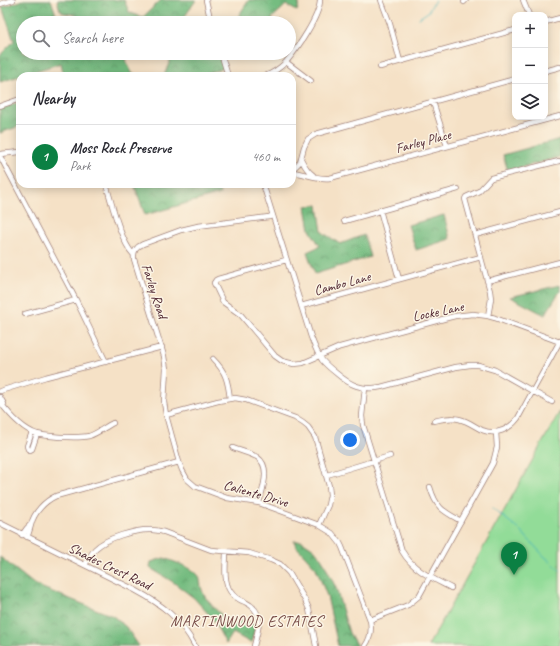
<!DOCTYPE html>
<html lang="en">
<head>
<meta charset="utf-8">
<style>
	body { margin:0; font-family:Caveat,sans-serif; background:#f2f2f3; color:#2b2b33 }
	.controls { position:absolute; right:12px; top:12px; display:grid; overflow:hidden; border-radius:8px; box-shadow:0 2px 10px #0003 }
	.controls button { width:36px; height:36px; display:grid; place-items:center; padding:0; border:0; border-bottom:1px solid #e1e1e2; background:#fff; color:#2b2b33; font:20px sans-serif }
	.you { position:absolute; left:350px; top:440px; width:14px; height:14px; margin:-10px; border:3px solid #fff; border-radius:50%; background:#1a73e8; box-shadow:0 0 0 6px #1a73e833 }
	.badge { display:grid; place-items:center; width:26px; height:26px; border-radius:50%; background:#0b8043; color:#fff; font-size:13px; font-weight:700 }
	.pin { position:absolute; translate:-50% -33px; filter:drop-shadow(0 1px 2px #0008) }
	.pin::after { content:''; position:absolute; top:21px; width:14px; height:12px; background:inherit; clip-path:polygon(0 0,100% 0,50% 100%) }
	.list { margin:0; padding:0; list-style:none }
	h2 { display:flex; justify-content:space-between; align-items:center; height:52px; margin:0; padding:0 16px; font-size:17px }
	h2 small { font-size:13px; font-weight:400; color:#7c7c81 }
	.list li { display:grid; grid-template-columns:26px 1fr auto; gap:12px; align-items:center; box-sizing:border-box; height:64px; padding:0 16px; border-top:1px solid #e1e1e2 }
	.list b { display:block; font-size:15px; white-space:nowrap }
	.list p { margin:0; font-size:13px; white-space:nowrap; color:#7c7c81 }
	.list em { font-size:13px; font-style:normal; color:#7c7c81 }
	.icon { flex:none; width:22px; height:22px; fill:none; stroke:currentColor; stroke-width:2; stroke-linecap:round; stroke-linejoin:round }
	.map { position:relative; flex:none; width:560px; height:646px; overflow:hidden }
	.search { position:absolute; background:#fff; box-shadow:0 2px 10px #0003; left:16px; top:16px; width:280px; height:44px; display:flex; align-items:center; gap:10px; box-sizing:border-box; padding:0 14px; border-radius:22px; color:#7c7c81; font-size:15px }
	.panel { position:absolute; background:#fff; box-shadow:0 2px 10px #0003; left:16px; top:72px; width:280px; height:116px; border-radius:12px }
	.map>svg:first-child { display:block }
</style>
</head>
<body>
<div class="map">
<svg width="560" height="646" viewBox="0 0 560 646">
	<defs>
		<pattern id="forest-crowns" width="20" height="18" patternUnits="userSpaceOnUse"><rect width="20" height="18" fill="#75bc80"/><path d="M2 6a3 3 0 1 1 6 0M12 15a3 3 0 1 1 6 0" fill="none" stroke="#629869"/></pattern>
	</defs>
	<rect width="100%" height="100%" fill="#fcf5e5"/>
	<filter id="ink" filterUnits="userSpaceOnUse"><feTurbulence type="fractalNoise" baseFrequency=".025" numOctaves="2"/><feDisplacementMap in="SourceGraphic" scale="8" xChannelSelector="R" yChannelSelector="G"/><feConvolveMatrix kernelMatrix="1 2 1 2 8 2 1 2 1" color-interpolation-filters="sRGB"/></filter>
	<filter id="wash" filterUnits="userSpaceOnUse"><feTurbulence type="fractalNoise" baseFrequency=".012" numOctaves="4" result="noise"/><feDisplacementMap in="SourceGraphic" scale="16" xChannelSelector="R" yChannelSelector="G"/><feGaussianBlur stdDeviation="0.9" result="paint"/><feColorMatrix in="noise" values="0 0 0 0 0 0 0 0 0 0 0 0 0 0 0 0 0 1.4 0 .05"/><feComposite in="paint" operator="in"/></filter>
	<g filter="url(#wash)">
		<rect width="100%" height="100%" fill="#f5e1c6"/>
		<!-- green -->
		<path fill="#92dc98" stroke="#6e7e62" d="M560,411V646H428Z"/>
		<!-- forest -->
		<path fill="url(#forest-crowns)" stroke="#606e56" d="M24,0H51L59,23H23V53H130L126,60L132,73L136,76H64L61,63L0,82V55L14,41L2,7Z
			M57,0H124L129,12L142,18L161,0H196L183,19L176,23H79L77,15L64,13L60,10Z
			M249,0H300L297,11L286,5L272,18L274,23H240L239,15Z
			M173,53H217L224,68L199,76H164Z
			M20,102V126L0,133V109Z
			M560,139V157L508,171L503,155Z
			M134,184H174L175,187L184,184H204L206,187L218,186L220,194L145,215Z
			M318,205L322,232L340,244L364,235L370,257L315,274L307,252L320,246L310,230L306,206Z
			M444,215L450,239L416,250L408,225Z
			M560,285V291L545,315L510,297Z
			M294,541H302L314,549L322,559L336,588L349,633L357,646H338L327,596L316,568L296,546Z
			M0,557L35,585L113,616L126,627L139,646H0Z
			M164,558C174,562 192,567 198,575C201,579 200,586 202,590C204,599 219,613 226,619H237L256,624L251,643L233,633L226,644L213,619L194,598L173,582L150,568L151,562Z"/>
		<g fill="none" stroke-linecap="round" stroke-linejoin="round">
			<!-- stream -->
			<path stroke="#44b4bb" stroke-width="1" d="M419,18L428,12L435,0
				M492,508L520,530L528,539L544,556L560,570"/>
		</g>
	</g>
	<g filter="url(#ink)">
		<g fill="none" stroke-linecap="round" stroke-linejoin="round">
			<defs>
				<path id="minor" d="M206,0L211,23
					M381,0L390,24L400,61
					M523,0L529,15
					M464,2L466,0
					M0,4L13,0
					M545,22L560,18
					M221,53L228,76
					M286,62L311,81
					M380,67L515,30
					M545,71L560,67
					M265,76C273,73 280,68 286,62C297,49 320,16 320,0
					M433,102L447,146
					M0,106L20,99
					M0,154L20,152
					M0,156L76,300L106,362
					M301,159C304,165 307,171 313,175
					M292,170L300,162L304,147L308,139L316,134L515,79
					M292,172C304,173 318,180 330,178L560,116
					M106,184C111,201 121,242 133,254
					M263,184L311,337C314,345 317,353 322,360C326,365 331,369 336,373C350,385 362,391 381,387L456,367L470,365H478L495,370L552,402
					M380,210L399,279
					M272,216L269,217L198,226L181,230L143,244C136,247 133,251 134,259L164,356L166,369L164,402L166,415L179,462L182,470L187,479L195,486L227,498L259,503L319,525L332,533L340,543L342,547L370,620C372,630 371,638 365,646
					M344,221L458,189
					M475,235L560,212
					M286,260L218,279L216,280L214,283L223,302L241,315L275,356L282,361L294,364L303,363L340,347L447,318L455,316L473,314L488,316L495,318L560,342
					M487,281L560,262
					M301,306L481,257
					M25,314L76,300
					M488,316L491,299L490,291L465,199L466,197L479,191L491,178L559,161
					M213,359C226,372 228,381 230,399
					M365,388L362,416L363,425L402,551C413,570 432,578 451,588
					M0,391L46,377L162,347
					M0,397L4,404
					M0,402C9,414 22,429 37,434C44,436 53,436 61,437C70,437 80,438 89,436C98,433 105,427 113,423
					M166,415L218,401L235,398L246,400L295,418L303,423L308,427L315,437L329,486L330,495L328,505L319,525
					M434,421C443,419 451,417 459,419C468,421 474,426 482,430C496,436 510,429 518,418L560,341
					M32,432L27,446L28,449L30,450L32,449L37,434
					M233,448C241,451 250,453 257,457C272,467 262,490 259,503
					M327,475L390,456
					M430,487C436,508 443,511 461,521
					M0,523L135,590C163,605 180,618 195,646
					M22,535L27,528L31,524
					M27,537C29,533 30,529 31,525C34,512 45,501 56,496L179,462
					M226,551C226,563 223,580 230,591C234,597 239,600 245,602C266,612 258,629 254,646
					M85,565C88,560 91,554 95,549C106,538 136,529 152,530C156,530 160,531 164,532L211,550L249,553L271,560L280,564L289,573L292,578L305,600L309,609L316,646
					M370,620L408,605L419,596L493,463L497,447L496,432"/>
			</defs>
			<!-- minor casing -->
			<use href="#minor" stroke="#a08078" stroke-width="6"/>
			<!-- minor -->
			<use href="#minor" stroke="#fff" stroke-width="4.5"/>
		</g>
	</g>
	<g text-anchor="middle" stroke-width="3" stroke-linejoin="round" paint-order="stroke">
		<!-- street labels -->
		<g font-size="14" fill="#4a1f2b" stroke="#fcf5e5">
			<text transform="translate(423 141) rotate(-15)" y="5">Farley Place</text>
			<text transform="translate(342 283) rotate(-15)" y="5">Cambo Lane</text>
			<text transform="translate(155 291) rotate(72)" y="5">Farley Road</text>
			<text transform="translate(438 311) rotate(-12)" y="5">Locke Lane</text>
			<text transform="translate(256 493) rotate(16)" y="5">Caliente Drive</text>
			<text transform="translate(110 566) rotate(26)" y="5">Shades Crest Road</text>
		</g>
		<!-- neighbourhood labels -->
		<g font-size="15" letter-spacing="1" fill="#794e49" stroke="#fcf5e5">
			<text x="247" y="626">MARTINWOOD ESTATES</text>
		</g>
	</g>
</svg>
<div class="controls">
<button>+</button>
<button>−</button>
<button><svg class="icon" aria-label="layers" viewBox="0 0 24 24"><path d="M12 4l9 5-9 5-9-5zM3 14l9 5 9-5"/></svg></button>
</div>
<div class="you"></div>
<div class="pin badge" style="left:514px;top:575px">1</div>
<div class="search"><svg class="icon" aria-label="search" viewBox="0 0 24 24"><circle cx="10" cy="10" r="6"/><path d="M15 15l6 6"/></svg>Search here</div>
<section class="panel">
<h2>Nearby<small></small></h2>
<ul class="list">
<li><span class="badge">1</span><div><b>Moss Rock Preserve</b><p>Park</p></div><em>460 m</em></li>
</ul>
</section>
</div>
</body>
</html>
